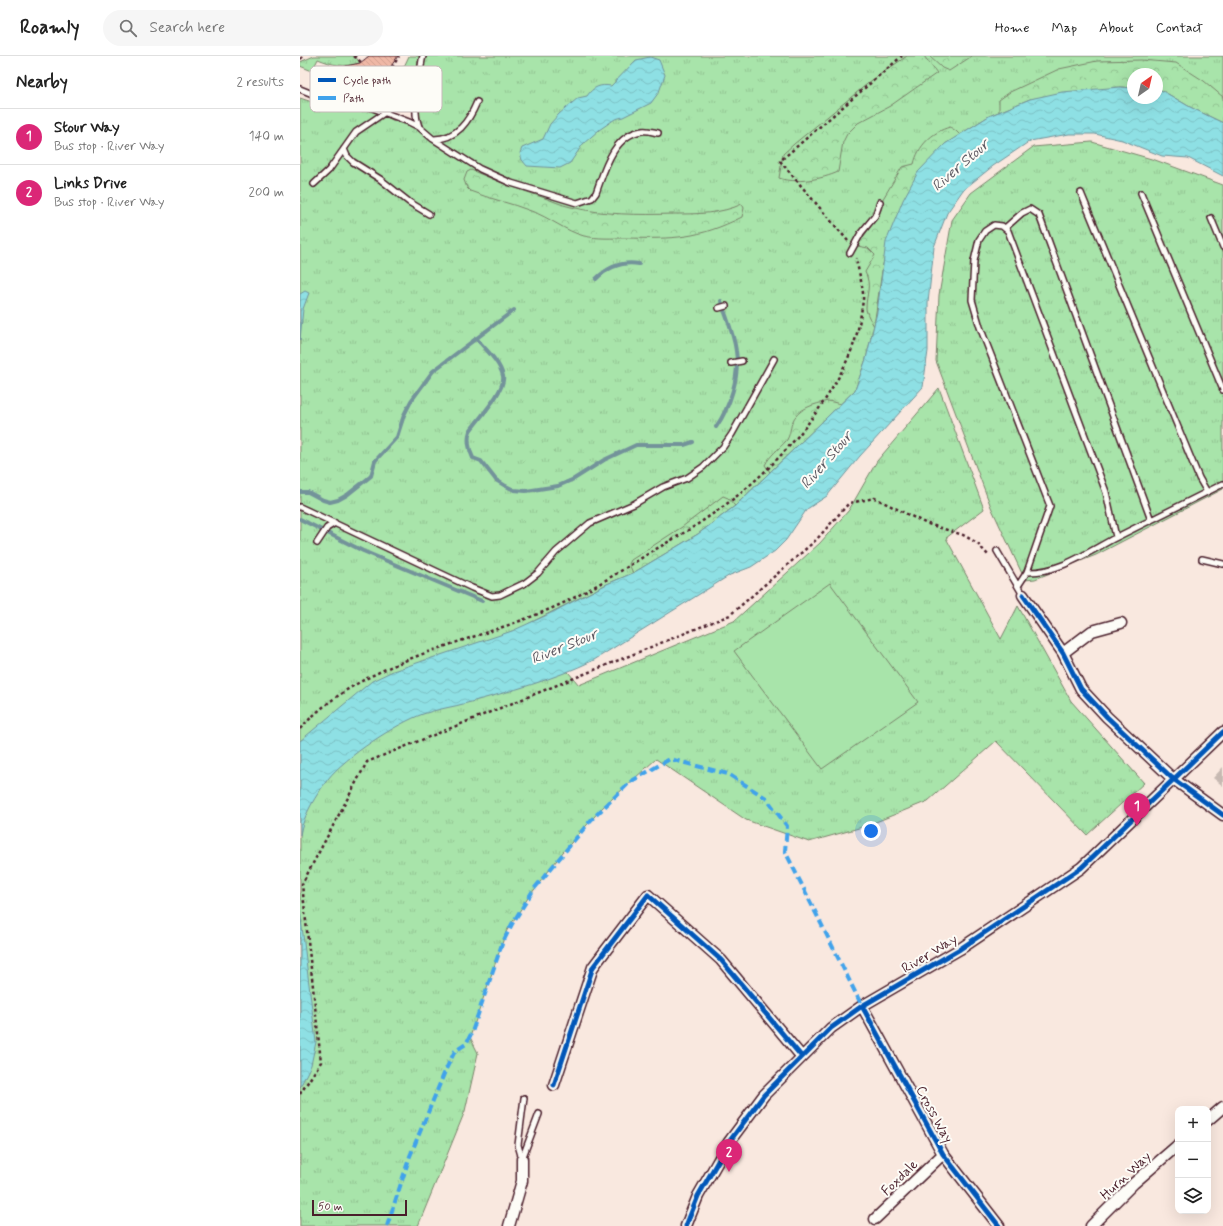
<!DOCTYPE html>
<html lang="en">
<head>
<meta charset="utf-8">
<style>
	body { margin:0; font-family:Mynerve,sans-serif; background:#f6f6f6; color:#222 }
	.controls { position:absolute; right:12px; bottom:12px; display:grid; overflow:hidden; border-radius:8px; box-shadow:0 4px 16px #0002 }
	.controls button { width:36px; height:36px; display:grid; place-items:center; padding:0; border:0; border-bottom:1px solid #e0e0e0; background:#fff; color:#222; font:20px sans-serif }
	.compass { position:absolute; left:827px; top:12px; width:36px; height:36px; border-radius:50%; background:#fff; box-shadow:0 4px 16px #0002; rotate:34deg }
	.scale { position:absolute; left:12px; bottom:10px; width:95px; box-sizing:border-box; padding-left:4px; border:2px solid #4a1f2b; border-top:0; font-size:11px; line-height:14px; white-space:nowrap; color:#4a1f2b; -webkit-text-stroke:3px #fdfcf7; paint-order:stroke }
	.you { position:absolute; left:571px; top:775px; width:14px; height:14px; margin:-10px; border:3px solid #fff; border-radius:50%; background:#1a73e8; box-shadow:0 0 0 6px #1a73e833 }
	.badge { display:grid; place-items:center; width:26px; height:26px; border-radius:50%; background:#db2777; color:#fff; font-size:13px; font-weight:700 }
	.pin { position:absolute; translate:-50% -33px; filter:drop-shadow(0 1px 2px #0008) }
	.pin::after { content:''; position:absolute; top:21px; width:14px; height:12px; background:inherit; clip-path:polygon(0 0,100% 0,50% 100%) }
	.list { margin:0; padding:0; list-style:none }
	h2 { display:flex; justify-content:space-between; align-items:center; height:52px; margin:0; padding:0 16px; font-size:17px }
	h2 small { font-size:13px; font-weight:400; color:#767676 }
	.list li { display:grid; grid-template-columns:26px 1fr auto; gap:12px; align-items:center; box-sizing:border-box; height:56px; padding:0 16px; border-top:1px solid #e0e0e0 }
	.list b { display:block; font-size:15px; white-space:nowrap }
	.list p { margin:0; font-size:13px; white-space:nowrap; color:#767676 }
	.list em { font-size:13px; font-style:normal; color:#767676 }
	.icon { flex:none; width:22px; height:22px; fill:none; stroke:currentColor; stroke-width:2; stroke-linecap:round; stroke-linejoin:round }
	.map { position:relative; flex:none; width:923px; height:1170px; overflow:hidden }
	header { display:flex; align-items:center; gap:24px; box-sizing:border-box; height:56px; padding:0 20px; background:#fff; border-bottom:1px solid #e0e0e0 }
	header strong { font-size:19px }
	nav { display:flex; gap:22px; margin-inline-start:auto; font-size:14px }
	.search { width:280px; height:36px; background:#f6f6f6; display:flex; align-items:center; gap:10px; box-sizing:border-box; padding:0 14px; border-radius:22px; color:#767676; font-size:15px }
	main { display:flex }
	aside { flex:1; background:#fff }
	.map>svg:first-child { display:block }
</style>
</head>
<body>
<header>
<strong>Roamly</strong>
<div class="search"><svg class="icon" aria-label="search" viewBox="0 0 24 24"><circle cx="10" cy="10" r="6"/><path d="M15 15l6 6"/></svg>Search here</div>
<nav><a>Home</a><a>Map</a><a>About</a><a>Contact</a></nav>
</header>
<main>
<aside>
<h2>Nearby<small>2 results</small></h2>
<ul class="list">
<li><span class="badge">1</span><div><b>Stour Way</b><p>Bus stop · River Way</p></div><em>140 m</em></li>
<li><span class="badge">2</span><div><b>Links Drive</b><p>Bus stop · River Way</p></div><em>200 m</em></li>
</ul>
</aside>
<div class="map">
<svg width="923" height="1170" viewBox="0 0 923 1170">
	<defs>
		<pattern id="grass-tufts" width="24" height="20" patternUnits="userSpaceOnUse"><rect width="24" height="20" fill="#a8e4aa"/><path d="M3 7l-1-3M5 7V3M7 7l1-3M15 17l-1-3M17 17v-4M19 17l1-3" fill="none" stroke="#92c392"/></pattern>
		<pattern id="forest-crowns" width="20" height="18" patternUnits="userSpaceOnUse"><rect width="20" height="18" fill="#a8e4aa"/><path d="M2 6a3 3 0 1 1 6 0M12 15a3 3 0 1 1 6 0" fill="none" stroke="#92c392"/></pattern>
		<pattern id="water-waves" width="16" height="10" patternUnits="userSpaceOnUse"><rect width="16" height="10" fill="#8ee0e4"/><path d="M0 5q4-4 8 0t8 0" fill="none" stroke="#7cc0c4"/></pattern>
		<pattern id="building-back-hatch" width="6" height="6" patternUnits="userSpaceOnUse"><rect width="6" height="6" fill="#f0b8a6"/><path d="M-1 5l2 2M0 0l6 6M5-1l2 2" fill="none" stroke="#cf9e8f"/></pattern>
	</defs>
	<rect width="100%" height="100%" fill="#f9e8df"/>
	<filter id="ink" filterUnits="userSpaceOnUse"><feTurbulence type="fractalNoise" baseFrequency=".025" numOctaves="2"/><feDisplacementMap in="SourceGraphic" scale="8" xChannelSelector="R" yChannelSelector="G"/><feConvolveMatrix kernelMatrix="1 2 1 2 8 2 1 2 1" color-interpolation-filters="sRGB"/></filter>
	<g filter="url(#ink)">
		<!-- grass -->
		<path fill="url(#grass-tufts)" stroke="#79826a" d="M14,0H55L60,7C44,12 33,9 18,3L12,15L0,10V6Z
			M109,0H120L118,4L115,32L110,37L94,38L88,31L101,17Z
			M127,0H923V67L861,34H857V18H833V32L820,31L730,43L689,60L645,88L603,144L586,186L577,256L566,303L555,334L435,450L398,478L333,517L307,528L228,568L279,629L434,565L520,487L549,454L577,405L639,332L684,453L646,482L701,583L718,550L771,645L844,727L787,779L696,685L628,745L566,770L509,786L446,764L356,703L302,752L263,796L228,842L206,876L170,981L178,997L165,1055L118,1170H0V42L15,47L75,54L94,65L125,74C112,54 123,26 124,4Z
			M792,86L855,104L923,129V433L796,499L735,523L725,524L691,451L636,305L639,239L652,164L671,137L733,91Z"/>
		<!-- forest -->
		<path fill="url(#forest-crowns)" stroke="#79826a" d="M607,0H624L637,17L590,50L558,67L547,78L543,86L538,116C523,123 495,128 479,122L483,98L494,88L572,24Z
			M629,0H672L649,15L642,12Z
			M841,4L876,7L904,25L923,41V67L890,51L861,34H857V18H833V32L820,31L730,43L699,56V44L710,36L759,13L797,5Z
			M650,71L656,75L660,79L645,88L583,208L574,270C571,265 566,257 566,252C566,238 572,230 565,216L575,199L568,192L557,190L578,160L581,154V146L602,111L614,108C618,90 632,76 650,71Z
			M171,114C194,124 218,133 242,141C251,144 261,149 271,151C304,159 339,159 374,158C397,158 421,158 442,148L444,152L442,161C398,183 374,183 326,182C312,182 298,183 284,180C265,175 249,161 231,155C211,147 190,143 170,135L167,132L164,124L167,116Z
			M528,345L541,348L470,416L465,409C470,399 479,393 486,385C490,380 490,373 492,367C497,352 515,348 528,345Z
			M423,440L428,442L435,450L398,478L333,517L329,508L331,504L382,471Z"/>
		<!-- pitch -->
		<path fill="#a8e4aa" stroke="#79826a" d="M530,527L618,646L522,713L434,595Z"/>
		<!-- water -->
		<path fill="url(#water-waves)" stroke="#73939a" d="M350,1L359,4L365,19L359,36L351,47L323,61L315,63L299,74L283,88L270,107L260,112L227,110L222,104L220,97L222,92L243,83L250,68L259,58L278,42L287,40C293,31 300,28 311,30L336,4Z
			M820,31L833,32V42H857V34H861L890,51L923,67V120L888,102L862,100L822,84L795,78H769L730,85L693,110L663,134L647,157L634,191L628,247V295L623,331L560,400L527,440L507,453L486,484L475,495L451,511L430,519L294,604C253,624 211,635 167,647C153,651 137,653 123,658C97,667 45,701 28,723C16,739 3,760 0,779V685L72,625L93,615L212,575L245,560L307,528L333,517L398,478L435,450L555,334L566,303L577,256L586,186L603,144L618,116L645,88L689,60L730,43L762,36Z
			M5,235L9,237L3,253L0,284V238Z
			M0,854L16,986L11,1009L0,1031Z"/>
		<!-- shadow -->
		<path fill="#0003" d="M67,0H96L80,21L72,28L52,38L42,41L40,17L46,11L63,6Z
			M923,711V730L913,722Z"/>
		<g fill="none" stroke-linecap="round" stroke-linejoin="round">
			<!-- stream -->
			<path stroke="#73939a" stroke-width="4" d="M296,223C308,211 322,205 339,208
				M176,282C185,293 200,306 203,320C206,334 178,363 170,375C167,383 169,394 173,402L181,405L196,424L204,429L214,434L226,435L258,430L274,423L304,404L336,389H384L393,386
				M416,371C430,351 440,320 436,295C434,278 426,261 421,245
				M0,436H8L23,444L30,446L38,444L47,439L66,424L71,420L75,405L97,381L104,359L111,345L133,315L214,254
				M0,463L63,495L182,545"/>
		</g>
		<!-- building -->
		<path fill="url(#building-back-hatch)" stroke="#4a1f2b" d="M69,0H98L87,16L78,23L58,33L48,35L46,10L60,7Z"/>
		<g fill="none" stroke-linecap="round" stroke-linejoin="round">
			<defs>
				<path id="lane" d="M0,33L25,43L46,47L65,49L109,66L119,71L133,83L180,113L211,127L277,147L292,142L296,137C304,115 313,79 342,75C347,74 353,76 358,77
					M119,71C113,56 117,43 119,28C121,18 120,10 123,0
					M134,83C157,83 169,65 177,46
					M44,93L47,100L53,106L80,123L109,146L129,158
					M14,128L29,114L56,76L84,57L100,41H117
					M781,137L899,422L907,436
					M841,137L923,334
					M911,162L923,191
					M705,172L722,157L730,153L739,159L851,464
					M550,197L561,177L575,160L580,146
					M419,252L426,250
					M431,307L442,305
					M0,451L172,532L192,540L200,539L225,527L238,517L256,496L290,467L334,448L363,431L387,422L403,411L423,391L432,378L474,303
					M17,487L27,472L35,467
					M697,495L723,539
					M902,503L923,508
					M727,516L750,450L680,271L672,244L674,205L679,184L685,175L694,169L702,170L708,175L806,436L816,481
					M718,530L727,516C759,517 788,496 815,482C851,464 887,446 923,428
					M222,1103L218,1089L224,1042
					M222,1103L239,1058"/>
				<path id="street" d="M723,539L763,597L781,633L807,661L872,722L923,759
					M763,597L792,575L821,567
					M562,950L643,1098L699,1170
					M254,1029L293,911L348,839L421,904L502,1001
					M908,1064L923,1051
					M575,1163L643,1098
					M209,1170L222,1125V1103
					M386,1170L398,1140L429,1086L464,1039L531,972L562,950L660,893L781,812L923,676
					M791,1170L834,1127L878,1089"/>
			</defs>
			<!-- lane casing -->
			<use href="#lane" stroke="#4a1f2b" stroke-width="8"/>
			<!-- street casing -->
			<use href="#street" stroke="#4a1f2b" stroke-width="13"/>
			<!-- path -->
			<path stroke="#4a1f2b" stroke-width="2.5" stroke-dasharray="3 3" stroke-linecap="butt" d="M54,0L61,6
				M0,3L4,0
				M91,39L80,26L88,18L99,0
				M548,185L480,105L602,0
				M0,673C67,599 172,589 259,549C291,534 321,515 351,496C371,484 392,473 411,459C467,422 529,354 553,290C558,277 561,259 563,244C564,231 558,215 556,202
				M0,1038L21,1006L2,828L67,706L430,559L516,484L549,447L575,442L625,467L663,479L677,487L688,499L689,498"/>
			<!-- lane -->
			<use href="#lane" stroke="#fdfcf7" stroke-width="5"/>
			<!-- street -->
			<use href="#street" stroke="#fdfcf7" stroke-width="10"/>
			<!-- quiet -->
			<path stroke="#40a2eb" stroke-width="4" stroke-dasharray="8 4" stroke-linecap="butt" d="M87,1170L110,1100L146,1013L155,995L166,988L172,976L202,888L212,868L234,833L291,764L330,726L370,703L428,718L466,742L487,770L485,795L562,950"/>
			<defs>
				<path id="cycleway" d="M723,539L763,597L781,633L807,661L872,722L923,759
					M562,950L643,1098L699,1170
					M254,1029L293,911L348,839L421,904L502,1001
					M386,1170L398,1140L429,1086L464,1039L531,972L562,950L660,893L781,812L923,676"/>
			</defs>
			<!-- cycleway casing -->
			<use href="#cycleway" stroke="#fdfcf7" stroke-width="8"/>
			<!-- cycleway -->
			<use href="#cycleway" stroke="#0057b8" stroke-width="5"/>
		</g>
	</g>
	<g text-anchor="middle" stroke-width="4" stroke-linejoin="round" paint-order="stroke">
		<!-- street labels -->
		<g font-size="14" fill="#4a1f2b" stroke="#fdfcf7">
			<text transform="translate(629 897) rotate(-31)" y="5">River Way</text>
			<text transform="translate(635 1058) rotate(62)" y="5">Cross Way</text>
			<text transform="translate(825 1119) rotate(-43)" y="5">Hurn Way</text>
			<text transform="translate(599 1121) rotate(-44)" y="5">Foxdale</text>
		</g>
		<!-- water labels -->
		<g font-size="15" font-style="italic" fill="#5e5962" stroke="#fdfcf7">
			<text transform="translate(660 109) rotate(-41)" y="5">River Stour</text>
			<text transform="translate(526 404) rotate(-49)" y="5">River Stour</text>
			<text transform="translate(264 590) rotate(-22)" y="5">River Stour</text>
		</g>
	</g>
	<!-- legend -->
	<rect x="10" y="10" width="132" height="46" rx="6" fill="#fdfcf7" stroke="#c7baba" stroke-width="1"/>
	<rect x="18" y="22" width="18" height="4" fill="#0057b8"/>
	<rect x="18" y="40" width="18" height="4" fill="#40a2eb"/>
	<g font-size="11" fill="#4a1f2b">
		<text x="43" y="28">Cycle path</text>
		<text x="43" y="46">Path</text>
	</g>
</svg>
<div class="controls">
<button>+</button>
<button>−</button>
<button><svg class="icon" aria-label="layers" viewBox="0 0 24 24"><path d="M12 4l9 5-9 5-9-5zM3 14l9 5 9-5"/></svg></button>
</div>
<svg class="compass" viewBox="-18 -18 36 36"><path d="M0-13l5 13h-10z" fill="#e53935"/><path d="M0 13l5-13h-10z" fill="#767676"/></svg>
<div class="scale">50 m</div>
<div class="you"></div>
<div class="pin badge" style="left:837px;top:770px">1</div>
<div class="pin badge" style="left:429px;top:1116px">2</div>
</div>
</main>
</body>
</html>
